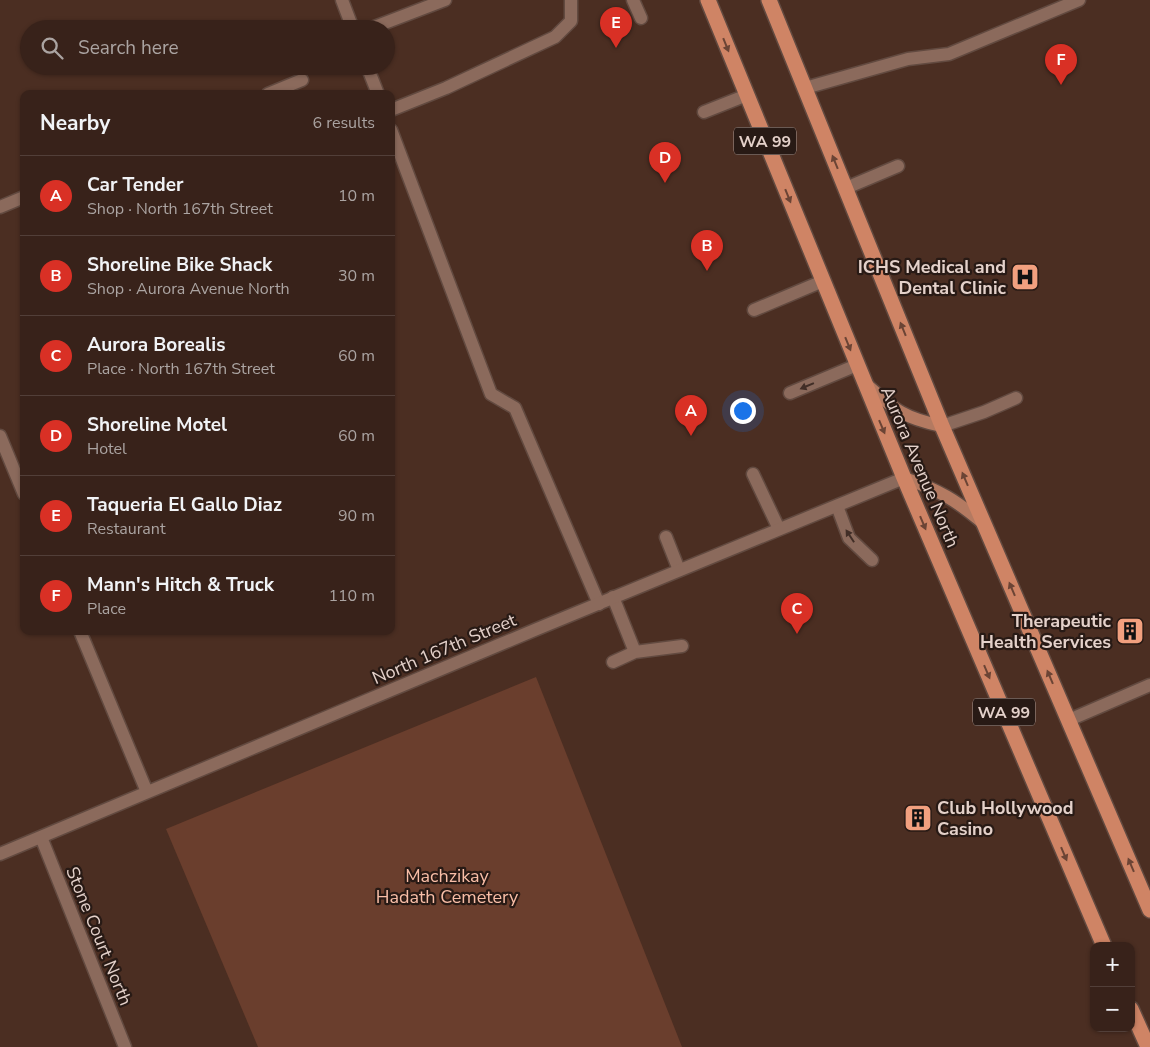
<!DOCTYPE html>
<html lang="en">
<head>
<meta charset="utf-8">
<style>
	body { margin:0; font-family:"Nunito Sans",sans-serif; background:#432f27; color:#f1f3f6 }
	.controls { position:absolute; right:15px; bottom:15px; display:grid; overflow:hidden; border-radius:10px; box-shadow:0 1px 4px #0004 }
	.controls button { width:45px; height:45px; display:grid; place-items:center; padding:0; border:0; border-bottom:1px solid #523f39; background:#38221a; color:#f1f3f6; font:25px sans-serif }
	.you { position:absolute; left:742px; top:410px; width:18px; height:18px; margin:-12px; border:4px solid #fff; border-radius:50%; background:#1a73e8; box-shadow:0 0 0 8px #1a73e833 }
	.badge { display:grid; place-items:center; width:32px; height:32px; border-radius:50%; background:#d93025; color:#fff; font-size:16px; font-weight:700 }
	.pin { position:absolute; translate:-50% -41px; filter:drop-shadow(0 1px 2px #0008) }
	.pin::after { content:''; position:absolute; top:26px; width:18px; height:15px; background:inherit; clip-path:polygon(0 0,100% 0,50% 100%) }
	.list { margin:0; padding:0; list-style:none }
	h2 { display:flex; justify-content:space-between; align-items:center; height:65px; margin:0; padding:0 20px; font-size:21px }
	h2 small { font-size:16px; font-weight:400; color:#aba4a2 }
	.list li { display:grid; grid-template-columns:32px 1fr auto; gap:15px; align-items:center; box-sizing:border-box; height:80px; padding:0 20px; border-top:1px solid #523f39 }
	.list b { display:block; font-size:19px; white-space:nowrap }
	.list p { margin:0; font-size:16px; white-space:nowrap; color:#aba4a2 }
	.list em { font-size:16px; font-style:normal; color:#aba4a2 }
	.icon { flex:none; width:28px; height:28px; fill:none; stroke:currentColor; stroke-width:2; stroke-linecap:round; stroke-linejoin:round }
	.map { position:relative; flex:none; width:1150px; height:1047px; overflow:hidden }
	.search { position:absolute; background:#38221a; box-shadow:0 1px 4px #0004; left:20px; top:20px; width:375px; height:55px; display:flex; align-items:center; gap:12px; box-sizing:border-box; padding:0 18px; border-radius:28px; color:#aba4a2; font-size:19px }
	.panel { position:absolute; background:#38221a; box-shadow:0 1px 4px #0004; left:20px; top:90px; width:375px; height:545px; border-radius:10px }
	.map>svg:first-child { display:block }
</style>
</head>
<body>
<div class="map">
<svg width="1150" height="1047" viewBox="0 0 1150 1047">
	<rect width="100%" height="100%" fill="#4b2e22"/>
	<!-- green -->
	<path fill="#6a3e2d" d="M536,677L682,1047H258L166,829Z"/>
	<g fill="none" stroke-linecap="round" stroke-linejoin="round">
		<defs>
			<path id="lane" d="M342,0L353,29
				M633,0L641,18
				M369,29L445,0
				M367,66L378,94
				M805,88L908,59L949,54L1079,0
				M391,110L446,88L555,37L571,21V0
				M704,112L747,95
				M391,130L491,394L515,408L599,604
				M846,188L898,166
				M754,310L823,281
				M790,393L857,365
				M942,426L984,412L1016,398
				M753,474L779,529
				M837,506L849,538L872,560
				M666,537L679,570
				M613,597L635,652
				M613,662L635,652L682,646
				M1069,720L1150,685"/>
			<path id="street" d="M268,94L302,80
				M0,207L24,197
				M0,436L24,494
				M80,631L147,792
				M41,837L125,1047
				M0,854L537,629L904,478"/>
			<path id="primary" d="M866,384C895,410 903,418 942,426
				M904,478C939,490 956,500 984,524"/>
			<path id="highway" d="M708,0L904,478L1104,946
				M769,0L942,426L1150,910
				M1131,1009L1148,1047"/>
		</defs>
		<!-- lane casing -->
		<use href="#lane" stroke="#624a40" stroke-width="15"/>
		<!-- street casing -->
		<use href="#street" stroke="#624a40" stroke-width="15"/>
		<!-- primary casing -->
		<use href="#primary" stroke="#624a40" stroke-width="15"/>
		<!-- highway casing -->
		<use href="#highway" stroke="#624a40" stroke-width="18"/>
		<!-- lane -->
		<use href="#lane" stroke="#8b6a5c" stroke-width="12"/>
		<!-- street -->
		<use href="#street" stroke="#8b6a5c" stroke-width="12"/>
		<!-- primary -->
		<use href="#primary" stroke="#b47a61" stroke-width="12"/>
		<!-- highway -->
		<use href="#highway" stroke="#cf8465" stroke-width="15"/>
	</g>
	<!-- one-way arrows -->
	<defs><path id="oneway-solid" d="M-6-.8H1V-3.2L6.5 0L1 3.2V.8H-6Z" transform="scale(1.25)"/></defs>
	<g fill="#6b4435">
		<use href="#oneway-solid" transform="translate(726 45) rotate(68)"/>
		<use href="#oneway-solid" transform="translate(835 162) rotate(-112)"/>
		<use href="#oneway-solid" transform="translate(788 196) rotate(68)"/>
		<use href="#oneway-solid" transform="translate(903 329) rotate(-112)"/>
		<use href="#oneway-solid" transform="translate(848 344) rotate(68)"/>
		<use href="#oneway-solid" transform="translate(882 427) rotate(67)"/>
		<use href="#oneway-solid" transform="translate(965 479) rotate(-113)"/>
		<use href="#oneway-solid" transform="translate(923 523) rotate(67)"/>
		<use href="#oneway-solid" transform="translate(1012 589) rotate(-113)"/>
		<use href="#oneway-solid" transform="translate(987 672) rotate(67)"/>
		<use href="#oneway-solid" transform="translate(1050 677) rotate(-113)"/>
		<use href="#oneway-solid" transform="translate(1064 854) rotate(67)"/>
		<use href="#oneway-solid" transform="translate(1131 865) rotate(-113)"/>
	</g>
	<g fill="#412e27">
		<use href="#oneway-solid" transform="translate(807 386) rotate(157)"/>
		<use href="#oneway-solid" transform="translate(850 536) rotate(-123)"/>
	</g>
	<!-- icons -->
	<defs>
		<symbol id="hospital-square" viewBox="-11 -11 22 22"><rect x="-9" y="-9" width="18" height="18" rx="4" fill="#f2a07f" stroke="#281a15"/><path d="M-5-5h3v3.5h4V-5h3V5h-3V1.5h-4V5h-3Z" fill="#111"/></symbol>
		<symbol id="building-square" viewBox="-11 -11 22 22"><rect x="-9" y="-9" width="18" height="18" rx="4" fill="#f2a07f" stroke="#281a15"/><path d="M-4-6H4V6H1V3H-1V6H-4ZM-2.5-4.3h1.7v1.8h-1.7ZM.8-4.3h1.7v1.8H.8ZM-2.5-1h1.7V.8h-1.7ZM.8-1h1.7V.8H.8Z" fill="#111"/></symbol>
	</defs>
	<g fill-rule="evenodd">
		<use href="#hospital-square" x="1009" y="261" width="32" height="32"/>
		<use href="#building-square" x="1114" y="615" width="32" height="32"/>
		<use href="#building-square" x="902" y="802" width="32" height="32"/>
	</g>
	<g text-anchor="middle" stroke-width="4.5" stroke-linejoin="round" paint-order="stroke">
		<!-- shield labels -->
		<g fill="#281a15" stroke="#ac9a94" stroke-width="1">
			<rect x="734" y="127.5" width="62" height="27" rx="4"/>
			<rect x="973" y="698.5" width="62" height="27" rx="4"/>
		</g>
		<g font-size="16" font-weight="bold" fill="#e4d1ca">
			<text x="765" y="147">WA 99</text>
			<text x="1004" y="718">WA 99</text>
		</g>
		<!-- poi labels -->
		<g font-size="18" font-weight="bold" fill="#e4d1ca" stroke="#281a15" text-anchor="end">
			<text x="1006" y="273">ICHS Medical and<tspan x="1006" dy="21">Dental Clinic</tspan></text>
			<text x="1111" y="627">Therapeutic<tspan x="1111" dy="21">Health Services</tspan></text>
			<text x="937" y="814" text-anchor="start">Club Hollywood<tspan x="937" dy="21">Casino</tspan></text>
		</g>
		<!-- street labels -->
		<g font-size="18" fill="#e4d1ca" stroke="#281a15">
			<text transform="translate(920 467) rotate(67)" y="6">Aurora Avenue North</text>
			<text transform="translate(444 649) rotate(-23)" y="6">North 167th Street</text>
			<text transform="translate(99 936) rotate(68)" y="6">Stone Court North</text>
		</g>
		<!-- park labels -->
		<g font-size="18" fill="#f9bea7" stroke="#281a15">
			<text x="447" y="882">Machzikay<tspan x="447" dy="21">Hadath Cemetery</tspan></text>
		</g>
	</g>
</svg>
<div class="controls">
<button>+</button>
<button>−</button>
</div>
<div class="you"></div>
<div class="pin badge" style="left:691px;top:436px">A</div>
<div class="pin badge" style="left:707px;top:271px">B</div>
<div class="pin badge" style="left:797px;top:634px">C</div>
<div class="pin badge" style="left:665px;top:183px">D</div>
<div class="pin badge" style="left:616px;top:48px">E</div>
<div class="pin badge" style="left:1061px;top:85px">F</div>
<div class="search"><svg class="icon" aria-label="search" viewBox="0 0 24 24"><circle cx="10" cy="10" r="6"/><path d="M15 15l6 6"/></svg>Search here</div>
<section class="panel">
<h2>Nearby<small>6 results</small></h2>
<ul class="list">
<li><span class="badge">A</span><div><b>Car Tender</b><p>Shop · North 167th Street</p></div><em>10 m</em></li>
<li><span class="badge">B</span><div><b>Shoreline Bike Shack</b><p>Shop · Aurora Avenue North</p></div><em>30 m</em></li>
<li><span class="badge">C</span><div><b>Aurora Borealis</b><p>Place · North 167th Street</p></div><em>60 m</em></li>
<li><span class="badge">D</span><div><b>Shoreline Motel</b><p>Hotel</p></div><em>60 m</em></li>
<li><span class="badge">E</span><div><b>Taqueria El Gallo Diaz</b><p>Restaurant</p></div><em>90 m</em></li>
<li><span class="badge">F</span><div><b>Mann's Hitch &amp; Truck</b><p>Place</p></div><em>110 m</em></li>
</ul>
</section>
</div>
</body>
</html>
